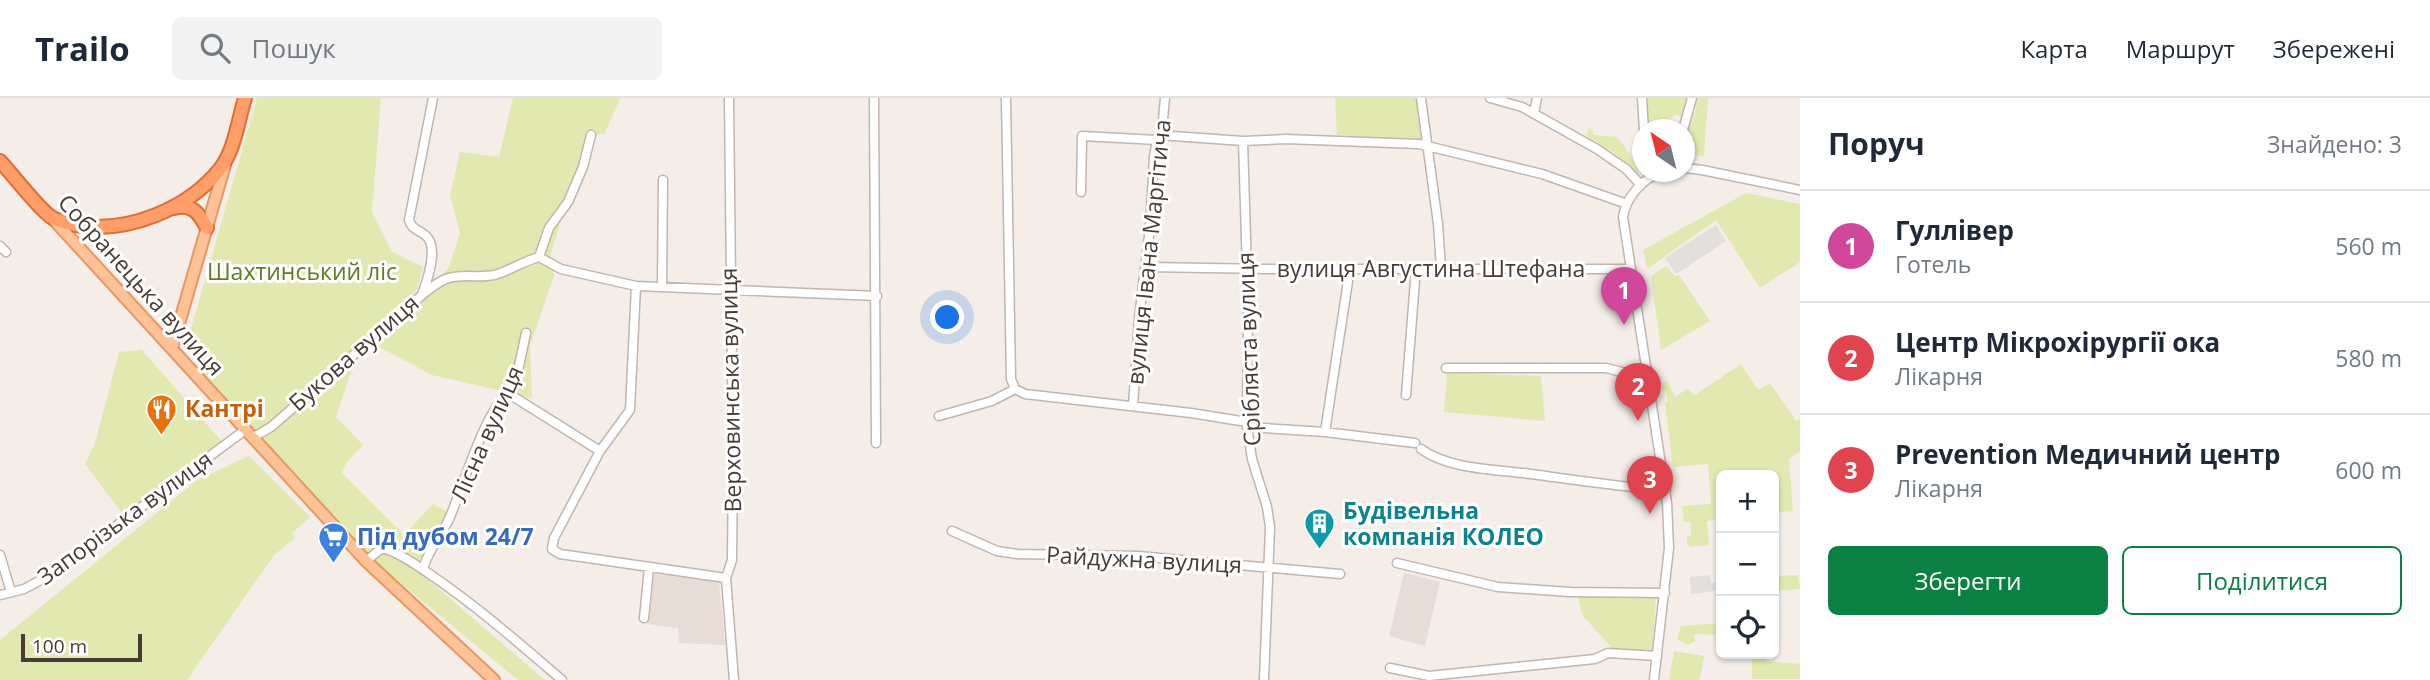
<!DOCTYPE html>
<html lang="uk">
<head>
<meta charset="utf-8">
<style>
	body { margin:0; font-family:"Open Sans",sans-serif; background:#f2f2f3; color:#1f2937 }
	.controls { position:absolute; right:21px; bottom:21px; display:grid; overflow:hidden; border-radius:10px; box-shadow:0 2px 5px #0004 }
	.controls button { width:63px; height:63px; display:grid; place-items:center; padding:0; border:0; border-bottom:2px solid #e0e1e3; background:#fff; color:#1f2937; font:35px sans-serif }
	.compass { position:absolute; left:1632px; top:21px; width:63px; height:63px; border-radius:50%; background:#fff; box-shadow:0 2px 5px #0004; rotate:325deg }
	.scale { position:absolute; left:21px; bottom:18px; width:121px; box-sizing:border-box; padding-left:7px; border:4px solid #483c36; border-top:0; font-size:19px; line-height:24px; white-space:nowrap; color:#483c36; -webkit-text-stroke:5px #fff; paint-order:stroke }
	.you { position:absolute; left:948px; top:220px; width:24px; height:24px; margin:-18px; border:5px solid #fff; border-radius:50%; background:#1a73e8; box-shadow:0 0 0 10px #1a73e833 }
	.badge { display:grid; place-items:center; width:46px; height:46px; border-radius:50%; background:#0b8043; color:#fff; font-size:23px; font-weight:700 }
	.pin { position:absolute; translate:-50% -58px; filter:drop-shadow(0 2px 4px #0008) }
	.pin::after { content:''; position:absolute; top:37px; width:24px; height:21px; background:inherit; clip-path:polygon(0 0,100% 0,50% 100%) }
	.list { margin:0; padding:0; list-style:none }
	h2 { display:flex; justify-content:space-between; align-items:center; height:91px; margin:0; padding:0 28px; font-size:30px }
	h2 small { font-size:23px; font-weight:400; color:#747a83 }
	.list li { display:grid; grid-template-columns:46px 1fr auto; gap:21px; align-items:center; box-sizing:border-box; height:112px; padding:0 28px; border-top:2px solid #e0e1e3 }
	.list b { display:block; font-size:26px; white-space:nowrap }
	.list p { margin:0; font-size:23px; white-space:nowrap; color:#747a83 }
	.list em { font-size:23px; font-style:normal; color:#747a83 }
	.actions { display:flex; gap:14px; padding:21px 28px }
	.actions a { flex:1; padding:16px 0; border:2px solid #0b8043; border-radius:10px; text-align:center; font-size:24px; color:#0b8043 }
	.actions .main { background:#0b8043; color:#fff }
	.icon { flex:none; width:38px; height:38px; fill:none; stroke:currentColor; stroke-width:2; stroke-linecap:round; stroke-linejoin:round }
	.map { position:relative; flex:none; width:1800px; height:582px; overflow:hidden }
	header { display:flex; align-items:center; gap:42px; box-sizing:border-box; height:98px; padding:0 35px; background:#fff; border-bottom:2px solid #e0e1e3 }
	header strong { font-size:33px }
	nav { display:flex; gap:38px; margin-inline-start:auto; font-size:24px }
	.search { width:490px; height:63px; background:#f2f2f3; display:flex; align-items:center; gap:18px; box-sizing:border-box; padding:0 24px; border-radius:10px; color:#747a83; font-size:26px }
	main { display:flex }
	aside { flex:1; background:#fff }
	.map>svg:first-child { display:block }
</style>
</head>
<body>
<header>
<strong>Trailo</strong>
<div class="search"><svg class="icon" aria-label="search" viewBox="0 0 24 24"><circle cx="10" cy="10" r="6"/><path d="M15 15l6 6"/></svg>Пошук</div>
<nav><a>Карта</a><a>Маршрут</a><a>Збережені</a></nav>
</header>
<main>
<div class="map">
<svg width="1800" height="582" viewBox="0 0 1800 582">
	<rect width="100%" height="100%" fill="#f4ede8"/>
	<!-- residential -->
	<path fill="#e8ddd6" d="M1404,475L1440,484L1425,548L1389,538Z
		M654,476L719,483L725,547L679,545L678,530L647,526Z"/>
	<!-- green -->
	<path fill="#e1e9b0" d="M257,0H381L372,114L392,154L423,169L417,191L363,239L336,319L363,347L347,364L342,375L404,437L433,406L449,415L418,473L545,582H518L380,468L310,397L206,280L188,241Z
		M513,0H621L604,36L588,37L550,158L554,178L530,248L532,300L432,277L368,243L422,201L449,169L460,135L450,97L460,54L499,59Z
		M1335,0H1416L1422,41L1337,37Z
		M1645,0H1688L1682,19L1676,17L1666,22L1659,32L1649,31Z
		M1699,0H1708L1704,58L1686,56V41Z
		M1589,30L1592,32L1594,37L1617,39L1619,41L1638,68V75H1636L1616,56L1586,37Z
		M1746,95L1800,106V164L1760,190L1716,122L1647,171L1643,152Z
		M1666,168L1675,178L1679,177L1710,223L1661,252L1651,178Z
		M142,252L223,345L125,419L85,366L95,345L119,254Z
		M1741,266L1758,292L1770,285L1796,323L1800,321V353L1789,361L1793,413L1774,415V377H1721V421L1707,423L1709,447L1690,449L1687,445V439L1691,437V424H1684L1682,408L1711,406L1708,366L1673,369L1665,305L1668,303L1666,293H1663L1662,285L1668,283L1675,299L1687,291L1695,297Z
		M1447,275L1541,278L1545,323L1444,314Z
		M249,358L310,419L292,435L295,440L274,457L187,582H0V542L197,382Z
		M1798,477L1800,491L1774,493V478Z
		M1578,498L1656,500L1652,554L1613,551L1582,517Z
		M1721,525V537L1694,536L1695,543L1688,547L1677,541L1681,528Z
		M1674,553L1704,558L1700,582H1669Z
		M1752,556H1763L1766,563L1800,566V581H1752Z"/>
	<!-- parking -->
	<path fill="#e3dfdd" d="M1716,127L1726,143L1676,176L1665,160Z
		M1710,477L1711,485L1721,484V492L1691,496L1690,479Z"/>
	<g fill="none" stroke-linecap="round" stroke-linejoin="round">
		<!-- stream -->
		<path stroke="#a3eaf2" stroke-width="2.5" d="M1693,10L1697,0
			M1685,56L1690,20"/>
		<defs>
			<path id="minor" d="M729,0L733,365L732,462L726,480L734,582
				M874,0L876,345
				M1006,0L1011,281L1015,291
				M1421,0L1438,126L1441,170
				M1490,0L1522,9L1597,51L1626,71L1641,87
				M1642,0L1644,32
				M1534,15L1537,0
				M1683,32L1692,0
				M1159,37L1243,43L1286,41L1419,46L1542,76L1627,106
				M1243,43L1248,205L1247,329L1252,361L1267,409L1270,429L1264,582
				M1685,70L1702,72L1800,92
				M1081,94L1082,38L1157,42
				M0,148L6,154
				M539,159L549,130L568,104L583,69L591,37
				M1147,169L1267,171H1631
				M636,188L630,312L600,353L554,440L552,451L560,456L726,480
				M662,189L663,82
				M422,197C430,191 439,182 449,180C463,176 479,180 494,177C510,173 523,163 539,159L561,171L636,188L877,198
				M1446,270H1606L1626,275L1648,272
				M508,297L514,299L600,353
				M1406,297L1416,170
				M1133,308L1139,220L1150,129L1154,58L1157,42L1162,32L1165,0
				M939,318L992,303L1015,291L1025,296L1191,315L1247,324
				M1247,329L1325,334L1415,345
				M1325,334L1350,170
				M252,340L271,329L422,197C427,183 440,148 425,137C418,131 412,132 409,122L433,0
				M1421,351C1450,372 1496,371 1531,376C1576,382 1620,389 1666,392
				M952,433L997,453L1017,456L1138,458L1340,476
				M0,457L11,494
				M366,463L382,450C400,455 418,468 434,479C479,510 520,546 562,582
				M1397,465L1498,489L1570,494L1665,495
				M423,471C428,452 442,437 450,419C460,396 488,305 508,297L516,282L526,235
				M0,497L24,491L50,477L245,332
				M644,520L649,470
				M1390,570L1429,578L1595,561L1608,555L1657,558
				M1654,582L1669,450L1667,405L1623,119C1626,99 1643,80 1662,74"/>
			<path id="major" d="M53,121L366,463L494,582
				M172,250L225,67"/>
			<path id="highway" d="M0,63C13,77 37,109 51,119C57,123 68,125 76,127C127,136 188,111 220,71C235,52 238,22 245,0
				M174,110C192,105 199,115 207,130"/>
		</defs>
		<!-- minor casing -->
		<use href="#minor" stroke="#c3b5ad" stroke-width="11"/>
		<!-- major casing -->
		<use href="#major" stroke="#e69764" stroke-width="14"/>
		<!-- highway casing -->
		<use href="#highway" stroke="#e16d36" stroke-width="16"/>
		<!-- minor -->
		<use href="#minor" stroke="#fff" stroke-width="8"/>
		<!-- major -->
		<use href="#major" stroke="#ffc196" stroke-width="10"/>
		<!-- highway -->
		<use href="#highway" stroke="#ff9e68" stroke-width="12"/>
	</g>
	<!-- icons -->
	<defs>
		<symbol id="restaurant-pin" viewBox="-11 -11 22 30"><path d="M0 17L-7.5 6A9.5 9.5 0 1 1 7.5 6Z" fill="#e8710a" stroke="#fff"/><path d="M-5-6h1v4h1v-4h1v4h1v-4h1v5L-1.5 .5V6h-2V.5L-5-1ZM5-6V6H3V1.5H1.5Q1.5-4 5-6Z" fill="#fff"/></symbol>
		<symbol id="building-pin" viewBox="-11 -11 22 30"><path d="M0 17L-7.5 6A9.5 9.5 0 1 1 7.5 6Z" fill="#0f9aa8" stroke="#fff"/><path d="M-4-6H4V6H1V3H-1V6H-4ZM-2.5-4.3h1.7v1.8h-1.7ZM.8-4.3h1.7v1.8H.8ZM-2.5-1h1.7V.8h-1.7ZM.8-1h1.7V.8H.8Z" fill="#fff"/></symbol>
		<symbol id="supermarket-pin" viewBox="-11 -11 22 30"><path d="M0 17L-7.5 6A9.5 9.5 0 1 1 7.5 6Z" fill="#3f7fe0" stroke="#fff"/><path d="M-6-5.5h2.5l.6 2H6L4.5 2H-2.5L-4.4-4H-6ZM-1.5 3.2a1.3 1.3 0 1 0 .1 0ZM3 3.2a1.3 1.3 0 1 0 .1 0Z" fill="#fff"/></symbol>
	</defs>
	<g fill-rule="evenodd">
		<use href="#restaurant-pin" x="144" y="294" width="35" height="47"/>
		<use href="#building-pin" x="1302" y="408" width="35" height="47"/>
		<use href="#supermarket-pin" x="316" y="422" width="35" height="47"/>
	</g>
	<g text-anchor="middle" stroke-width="6" stroke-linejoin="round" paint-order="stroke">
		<!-- street labels -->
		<g font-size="23" fill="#483c36" stroke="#fff">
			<text transform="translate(1149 154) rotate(-84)" y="8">вулиця Івана Маргітича</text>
			<text x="1431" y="179">вулиця Августина Штефана</text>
			<text transform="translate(141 187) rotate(48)" y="8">Собранецька вулиця</text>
			<text transform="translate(1249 251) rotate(-92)" y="8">Срібляста вулиця</text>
			<text transform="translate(354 255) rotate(-41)" y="8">Букова вулиця</text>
			<text transform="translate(731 292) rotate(-91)" y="8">Верховинська вулиця</text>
			<text transform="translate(487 336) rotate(-66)" y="8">Лісна вулиця</text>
			<text transform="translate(125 420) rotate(-36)" y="8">Запорізька вулиця</text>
			<text transform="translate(1144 462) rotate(3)" y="8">Райдужна вулиця</text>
		</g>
		<!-- park labels -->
		<g font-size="23" fill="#617c28" stroke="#fff">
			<text x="302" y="182">Шахтинський ліс</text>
		</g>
		<!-- food labels -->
		<g font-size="23" font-weight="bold" fill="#c56008" stroke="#fff" text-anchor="start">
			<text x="185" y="319">Кантрі</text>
		</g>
		<!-- culture labels -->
		<g font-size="23" font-weight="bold" fill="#0d838f" stroke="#fff" text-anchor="start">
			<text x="1343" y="421">Будівельна<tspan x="1343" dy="26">компанія КОЛЕО</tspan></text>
		</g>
		<!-- shop labels -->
		<g font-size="23" font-weight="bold" fill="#366cbe" stroke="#fff" text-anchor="start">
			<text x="357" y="447">Під дубом 24/7</text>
		</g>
	</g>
</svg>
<div class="controls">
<button>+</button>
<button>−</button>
<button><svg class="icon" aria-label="locate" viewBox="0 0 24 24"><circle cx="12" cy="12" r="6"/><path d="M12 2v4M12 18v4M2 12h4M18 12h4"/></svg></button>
</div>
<svg class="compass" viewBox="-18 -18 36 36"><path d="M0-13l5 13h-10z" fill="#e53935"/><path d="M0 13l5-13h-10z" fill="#747a83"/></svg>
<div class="scale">100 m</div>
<div class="you"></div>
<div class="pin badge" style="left:1624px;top:227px;background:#d1479c">1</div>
<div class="pin badge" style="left:1638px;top:323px;background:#e0444e">2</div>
<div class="pin badge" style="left:1650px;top:416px;background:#e0444e">3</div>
</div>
<aside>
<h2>Поруч<small>Знайдено: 3</small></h2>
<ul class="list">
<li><span class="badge" style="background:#d1479c">1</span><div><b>Гуллівер</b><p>Готель</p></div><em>560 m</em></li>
<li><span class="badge" style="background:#e0444e">2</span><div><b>Центр Мікрохірургії ока</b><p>Лікарня</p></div><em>580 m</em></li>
<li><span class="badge" style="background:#e0444e">3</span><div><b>Prevention Медичний центр</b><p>Лікарня</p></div><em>600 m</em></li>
</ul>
<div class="actions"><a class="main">Зберегти</a><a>Поділитися</a></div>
</aside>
</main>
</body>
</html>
